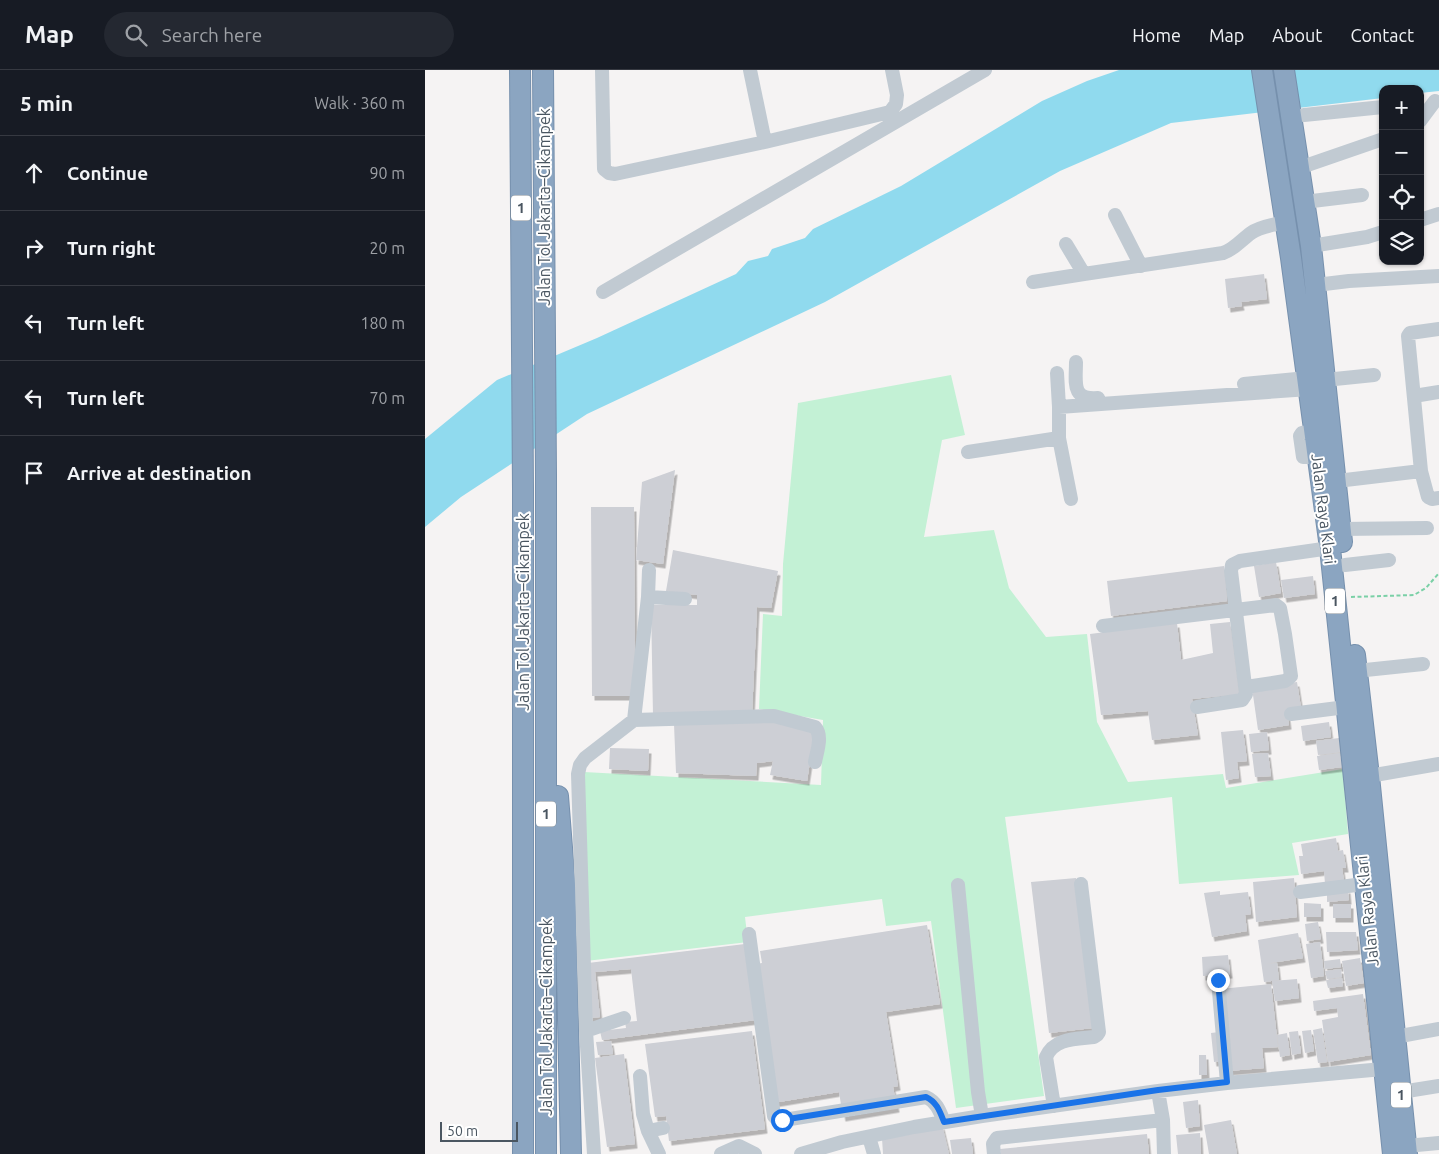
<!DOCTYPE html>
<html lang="en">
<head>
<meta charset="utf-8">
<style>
	body { margin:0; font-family:Ubuntu,sans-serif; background:#242831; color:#f1f3f6 }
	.controls { position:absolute; right:15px; top:15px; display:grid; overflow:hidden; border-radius:10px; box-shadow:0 1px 4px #0004 }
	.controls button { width:45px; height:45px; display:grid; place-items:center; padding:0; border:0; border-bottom:1px solid #363941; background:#171b24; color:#f1f3f6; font:25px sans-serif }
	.scale { position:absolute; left:15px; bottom:12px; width:78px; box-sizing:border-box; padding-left:5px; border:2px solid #4a5661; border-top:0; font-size:14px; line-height:18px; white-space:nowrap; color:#4a5661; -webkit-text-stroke:4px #fff; paint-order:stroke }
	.stop { position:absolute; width:15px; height:15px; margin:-11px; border:4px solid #1a73e8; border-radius:50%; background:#fff }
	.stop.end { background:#1a73e8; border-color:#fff; box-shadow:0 1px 5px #0008 }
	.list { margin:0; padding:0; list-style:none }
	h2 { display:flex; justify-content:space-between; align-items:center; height:65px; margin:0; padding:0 20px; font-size:21px }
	h2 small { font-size:16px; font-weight:400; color:#9ea1a6 }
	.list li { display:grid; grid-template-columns:32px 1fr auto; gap:15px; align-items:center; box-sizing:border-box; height:75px; padding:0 20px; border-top:1px solid #363941 }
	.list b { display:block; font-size:19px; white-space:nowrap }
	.list em { font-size:16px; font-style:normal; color:#9ea1a6 }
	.icon { flex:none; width:28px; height:28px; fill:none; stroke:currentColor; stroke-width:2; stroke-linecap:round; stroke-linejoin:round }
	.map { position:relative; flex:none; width:1014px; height:1084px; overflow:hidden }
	header { display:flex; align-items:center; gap:30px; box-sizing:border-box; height:70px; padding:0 25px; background:#171b24; border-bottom:1px solid #363941 }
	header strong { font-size:24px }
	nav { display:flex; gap:28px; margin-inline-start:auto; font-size:18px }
	.search { width:350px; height:45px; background:#242831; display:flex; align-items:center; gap:12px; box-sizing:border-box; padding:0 18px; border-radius:28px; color:#9ea1a6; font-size:19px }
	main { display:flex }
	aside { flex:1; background:#171b24 }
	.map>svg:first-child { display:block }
</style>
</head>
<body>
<header>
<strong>Map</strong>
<div class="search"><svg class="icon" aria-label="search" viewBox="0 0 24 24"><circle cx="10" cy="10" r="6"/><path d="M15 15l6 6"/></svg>Search here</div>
<nav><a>Home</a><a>Map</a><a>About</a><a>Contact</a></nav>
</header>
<main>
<aside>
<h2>5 min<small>Walk · 360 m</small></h2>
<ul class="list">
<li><svg class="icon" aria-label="ahead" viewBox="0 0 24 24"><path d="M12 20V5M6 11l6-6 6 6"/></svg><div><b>Continue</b></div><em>90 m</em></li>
<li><svg class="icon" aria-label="right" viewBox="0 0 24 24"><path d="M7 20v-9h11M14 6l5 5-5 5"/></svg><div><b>Turn right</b></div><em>20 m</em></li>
<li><svg class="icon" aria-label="left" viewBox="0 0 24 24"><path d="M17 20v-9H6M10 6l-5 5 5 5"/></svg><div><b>Turn left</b></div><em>180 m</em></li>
<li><svg class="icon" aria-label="left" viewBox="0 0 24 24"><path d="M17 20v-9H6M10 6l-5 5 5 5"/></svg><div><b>Turn left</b></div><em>70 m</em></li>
<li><svg class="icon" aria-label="arrive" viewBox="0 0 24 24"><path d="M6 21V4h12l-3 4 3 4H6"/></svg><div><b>Arrive at destination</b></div></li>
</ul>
</aside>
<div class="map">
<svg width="1014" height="1084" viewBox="0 0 1014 1084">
	<defs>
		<filter id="shadow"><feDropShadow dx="2.5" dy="4.5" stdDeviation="0" flood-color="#0004"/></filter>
	</defs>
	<rect width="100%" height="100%" fill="#f5f3f3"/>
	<!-- green -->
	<path fill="#c3f1d5" d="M526,305L540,365L517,370L499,467L569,460L584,518L621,567L662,564L672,652L703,712L798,704L801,718L918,699L923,764L867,773L874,805L754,814L747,727L580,747L619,1026L531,1038L506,851L461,856L457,829L320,847L323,872L161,891L159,702L396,715L398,650L334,639L338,544L357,546L358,494L373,333Z"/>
	<!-- water -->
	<path fill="#90daee" d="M694,0H1014V21L995,23V19H958V28L746,53L635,101L400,232L162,344L36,427L0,457V369L72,310L172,268L311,204L323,191L343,186L347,179L380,168L388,159L476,116L617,31L662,11Z"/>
	<!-- building -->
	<path fill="#cdcfd5" filter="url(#shadow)" d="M839,204L842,229L816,232L817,236L803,238L800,209Z
		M250,400L238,494L211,490L217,412Z
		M166,437H209L210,626H167Z
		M248,480L353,501L346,538L332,537L327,644L228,646L226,535H272V525L241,521Z
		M851,492L856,523L834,527L829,496Z
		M799,496L802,531L686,546L682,511Z
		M888,506L890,524L859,528L856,510Z
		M805,552L814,624L767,629L773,665L727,670L723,641L676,645L665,564L752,553L756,590L788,583L785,554Z
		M872,612L876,638L862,640L864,655L833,660L827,618Z
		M346,650L390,659L382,711L345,705L348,691L332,693L331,706L251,703L249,654Z
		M904,652L906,667L878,671L876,656Z
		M818,660L822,691L812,692L814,708L801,710L796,662Z
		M842,662L844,680L826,682L824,664Z
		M914,668L916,682L893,685L891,671Z
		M185,678L224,679L223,701L184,699Z
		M843,683L846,706L830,707L827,684Z
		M915,683L917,697L894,700L892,686Z
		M911,768L913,781L918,780L921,798H917L919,811L900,814L899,801L876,804L874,786H878L876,774Z
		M651,808L668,958L624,963L606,812Z
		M869,808L872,847L831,852L828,812Z
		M923,819L924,830L902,832V821Z
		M795,821V825L823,822L826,844L820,845L822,861L787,867L779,823Z
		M879,833L896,834V847H879Z
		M908,834H926V848H908Z
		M893,852L896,869L882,871L880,854Z
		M502,855L515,934L461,942L473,1016L468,1017L472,1038L418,1047L414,1022L348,1033L325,895L337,893L335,881Z
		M901,862H931L933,880L902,882Z
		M873,863L878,888L840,894L852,893L854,910L839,912L833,870Z
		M895,872L899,906L886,908L881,874Z
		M320,874L331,950L177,970L175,961L201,958L200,952L212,951L206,899L170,902L175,947L165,948L163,893Z
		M803,885L805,904L778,906L777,887Z
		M935,888L939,913L921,916L917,891Z
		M915,889L916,897L900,899L899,891Z
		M916,899L917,907L902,909L900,901Z
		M917,908L918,916L903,918L901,910Z
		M872,909L874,928L850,931L847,911Z
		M846,914L853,977L837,978L839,998L803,1001L795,919Z
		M938,924L946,985L903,992L897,950L913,947L912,938L889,941L888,931Z
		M897,958L902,992L893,993L888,960Z
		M886,960L889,981L880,983L877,961Z
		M327,961L340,1059L244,1071L241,1046L230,1047L220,974Z
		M873,961L876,983L867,985L864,962Z
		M794,962L796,991L789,992L786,963Z
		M862,963L865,985L855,987L852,965Z
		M186,971L188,984L173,985L171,972Z
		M199,984L210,1074L182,1077L170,988Z
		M774,985H781L782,1005H774Z
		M773,1030L775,1056L761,1058L758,1032Z
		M806,1050L812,1084H784L779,1055Z
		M517,1055L524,1084H458L457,1068Z
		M775,1063L776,1084H753L751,1065Z
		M722,1064L724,1084H576L575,1079Z
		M546,1068L548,1084H527L525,1070Z"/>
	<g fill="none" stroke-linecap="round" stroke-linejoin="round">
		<defs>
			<path id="highway" d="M95,0L98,418V1084
				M118,0L121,404V1084
				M837,0L866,188L905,478L968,1084
				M859,0L886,176L917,472
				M930,585L944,706L982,1084
				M133,726L140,816L146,1084"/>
		</defs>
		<!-- highway casing -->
		<use href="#highway" stroke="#7690ad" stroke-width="22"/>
		<!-- path -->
		<path stroke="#7ad0a6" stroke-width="2" stroke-dasharray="4 2.5" stroke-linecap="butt" d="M926,527L989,525L1001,518L1014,503"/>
		<!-- minor -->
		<path stroke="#c1cad2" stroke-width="14" d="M177,0L179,99L184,103L190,104L340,72L465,42L471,34L472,25L467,0
			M325,0L340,72
			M879,45L958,37
			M995,51L1010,31
			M874,98L958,69
			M879,132L937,125
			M690,145L716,196
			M995,150L1014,144
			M641,174L659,204L798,183C810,179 816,170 826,163C836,156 849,155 860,152
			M886,176L942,167L958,162
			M608,212L659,204
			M891,215L924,211L1014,206
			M178,222L560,0
			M651,292C651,313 646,330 673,328
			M632,303L634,337
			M900,310L949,305
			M819,314L882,308
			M989,326L1014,322
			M890,361L877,363L875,366L878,387H893
			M543,382L634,368
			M996,401L983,266L985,263L1014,259
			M912,411L996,401L1003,427L1007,429L1014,428
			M646,429L634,368V337L884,319
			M916,459L1002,458
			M920,495L964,490
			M223,527L260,529
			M678,556L851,535L855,538L860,564L866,606L863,609L860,611L821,617
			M931,601L998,594
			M772,637L817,630L821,624L806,501L807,495L815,491L905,478
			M866,644L921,637
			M209,650L349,646L390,657C398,666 392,681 390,692
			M944,706L1014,694
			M533,815L553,1022L557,1046
			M875,822L939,814
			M324,864L349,1046C352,1050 355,1051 359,1050L501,1027C512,1032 515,1042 519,1052
			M793,910L802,1013
			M161,961L199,948
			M970,967L1014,959
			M215,1006L218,1044L223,1061L234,1084
			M733,1021L738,1050L739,1084
			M976,1022L1014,1016
			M629,1036L621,987C629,968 651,969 669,967L672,965L674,962L656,814
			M223,1061L238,1058
			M444,1067L449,1084
			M981,1076L1014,1073
			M169,1084L161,961L153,704L155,695L160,688L209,650L223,527L224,500
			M296,1084L314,1076L330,1084
			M376,1084L417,1072L489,1057L557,1046L733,1021L802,1013L958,999
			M569,1084L568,1074L572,1068L738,1050"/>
		<!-- highway -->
		<use href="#highway" stroke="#8ba5c1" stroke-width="20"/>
	</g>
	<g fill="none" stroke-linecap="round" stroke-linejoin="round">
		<!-- route -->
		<path stroke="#1a73e8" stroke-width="6" d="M357,1050L501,1027C512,1032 515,1042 519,1052L733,1020L802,1012L793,910"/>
	</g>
	<g text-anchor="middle" stroke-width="4" stroke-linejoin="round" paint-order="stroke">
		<!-- shield labels -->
		<g fill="#fff" stroke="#808990" stroke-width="1">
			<rect x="86" y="125.5" width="20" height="25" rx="4"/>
			<rect x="900" y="518.5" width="20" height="25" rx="4"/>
			<rect x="111" y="731.5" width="20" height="25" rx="4"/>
			<rect x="966" y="1012.5" width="20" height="25" rx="4"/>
		</g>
		<g font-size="15" font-weight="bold" fill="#4a5661">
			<text x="96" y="143">1</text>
			<text x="910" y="536">1</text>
			<text x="121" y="749">1</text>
			<text x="976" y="1030">1</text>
		</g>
		<!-- street labels -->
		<g font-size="16" fill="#4a5661" stroke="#fff">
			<text transform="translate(119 137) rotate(-90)" y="6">Jalan Tol Jakarta–Cikampek</text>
			<text transform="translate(899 439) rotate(83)" y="6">Jalan Raya Klari</text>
			<text transform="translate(98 542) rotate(-90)" y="6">Jalan Tol Jakarta–Cikampek</text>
			<text transform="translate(942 841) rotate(-96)" y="6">Jalan Raya Klari</text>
			<text transform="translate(121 947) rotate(-90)" y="6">Jalan Tol Jakarta–Cikampek</text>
		</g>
	</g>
</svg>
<div class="controls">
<button>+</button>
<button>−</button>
<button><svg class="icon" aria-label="locate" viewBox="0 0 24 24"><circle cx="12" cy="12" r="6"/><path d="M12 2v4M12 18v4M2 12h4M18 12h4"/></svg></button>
<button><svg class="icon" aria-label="layers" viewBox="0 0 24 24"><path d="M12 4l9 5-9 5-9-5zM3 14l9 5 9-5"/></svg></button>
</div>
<div class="scale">50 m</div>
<div class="stop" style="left:357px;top:1050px"></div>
<div class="stop end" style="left:793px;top:910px"></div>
</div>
</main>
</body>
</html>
